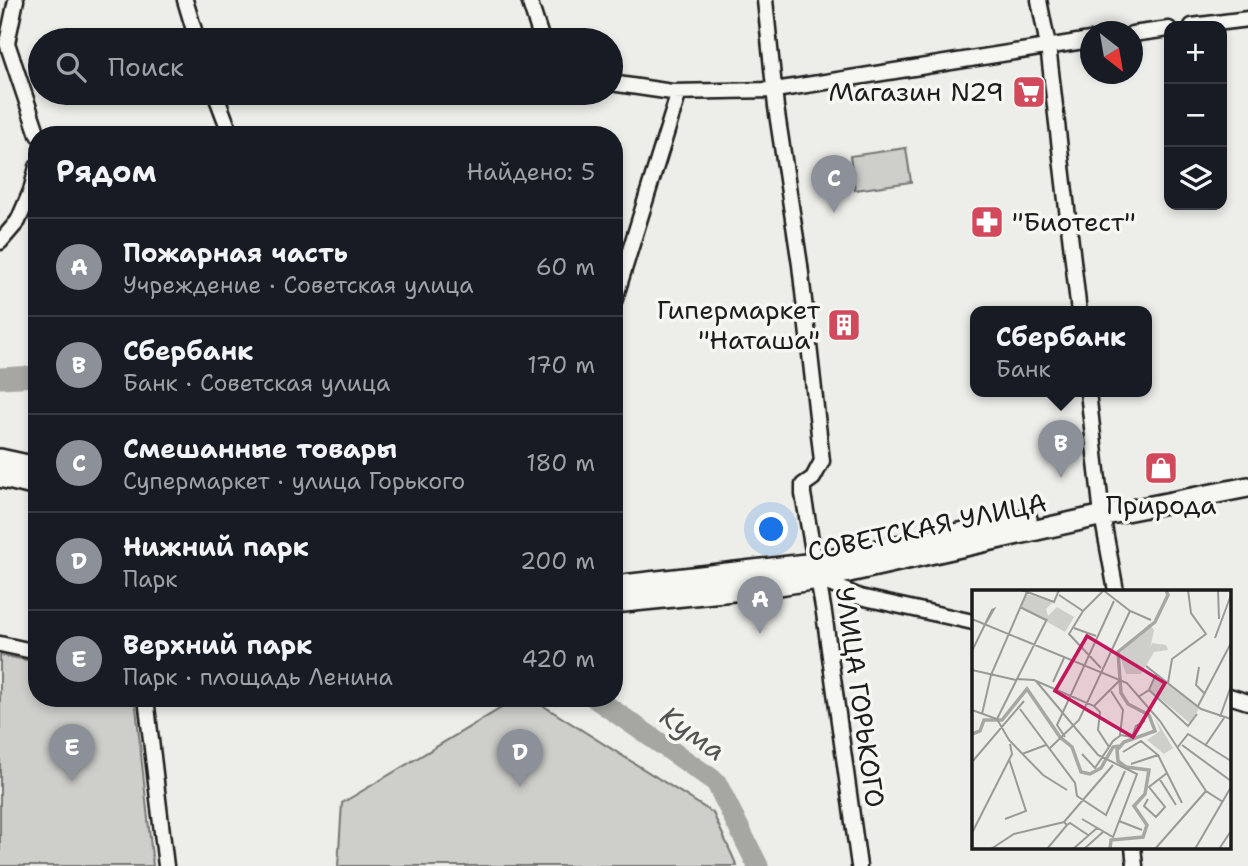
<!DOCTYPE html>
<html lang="ru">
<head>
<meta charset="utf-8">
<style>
	body { margin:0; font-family:"Shantell Sans",sans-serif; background:#20242c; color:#f1f3f6 }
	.controls { position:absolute; right:21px; top:21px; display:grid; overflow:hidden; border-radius:14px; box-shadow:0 4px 10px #0003 }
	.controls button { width:63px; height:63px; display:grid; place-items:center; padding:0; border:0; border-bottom:2px solid #363941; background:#171b24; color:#f1f3f6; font:35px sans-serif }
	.compass { position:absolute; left:1080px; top:21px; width:63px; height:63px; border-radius:50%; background:#171b24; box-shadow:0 4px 10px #0003; rotate:149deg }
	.you { position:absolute; left:772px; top:530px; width:24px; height:24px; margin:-18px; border:5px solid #fff; border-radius:50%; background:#1a73e8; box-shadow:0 0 0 10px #1a73e833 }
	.badge { display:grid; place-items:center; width:46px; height:46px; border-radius:50%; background:#8c9099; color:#fff; font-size:23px; font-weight:700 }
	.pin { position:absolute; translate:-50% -58px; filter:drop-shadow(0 2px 4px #0008) }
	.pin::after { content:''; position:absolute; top:37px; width:24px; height:21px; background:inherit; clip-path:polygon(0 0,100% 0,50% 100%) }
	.popup { position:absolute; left:970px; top:306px; width:182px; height:91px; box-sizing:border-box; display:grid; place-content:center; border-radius:14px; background:#171b24; filter:drop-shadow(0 2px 5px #0005); font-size:23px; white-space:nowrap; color:#9ea1a6 }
	.popup b { font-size:26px; color:#f1f3f6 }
	.popup::after { content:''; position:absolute; left:50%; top:100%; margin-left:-14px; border:14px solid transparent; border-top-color:#171b24 }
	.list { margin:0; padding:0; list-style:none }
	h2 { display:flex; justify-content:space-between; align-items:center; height:91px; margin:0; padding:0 28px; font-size:30px }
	h2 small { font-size:23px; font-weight:400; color:#9ea1a6 }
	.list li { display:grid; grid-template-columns:46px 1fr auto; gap:21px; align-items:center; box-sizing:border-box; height:98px; padding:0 28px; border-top:2px solid #363941 }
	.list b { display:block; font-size:26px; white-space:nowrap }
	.list p { margin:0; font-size:23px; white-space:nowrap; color:#9ea1a6 }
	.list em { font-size:23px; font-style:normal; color:#9ea1a6 }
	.icon { flex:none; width:38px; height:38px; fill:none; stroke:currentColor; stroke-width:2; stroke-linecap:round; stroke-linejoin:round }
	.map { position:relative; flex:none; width:1248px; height:866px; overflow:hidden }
	.search { position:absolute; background:#171b24; box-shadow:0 4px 10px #0003; left:28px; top:28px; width:595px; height:77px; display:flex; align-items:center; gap:18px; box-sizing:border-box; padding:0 24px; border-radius:38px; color:#9ea1a6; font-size:26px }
	.panel { position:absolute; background:#171b24; box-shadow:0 4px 10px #0003; left:28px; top:126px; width:595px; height:581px; border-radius:28px }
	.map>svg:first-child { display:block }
</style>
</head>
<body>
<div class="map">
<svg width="1248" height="866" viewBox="0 0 1248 866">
	<rect width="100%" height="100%" fill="#edede9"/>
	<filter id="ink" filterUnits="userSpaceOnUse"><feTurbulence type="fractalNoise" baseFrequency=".0143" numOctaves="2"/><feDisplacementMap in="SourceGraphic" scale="14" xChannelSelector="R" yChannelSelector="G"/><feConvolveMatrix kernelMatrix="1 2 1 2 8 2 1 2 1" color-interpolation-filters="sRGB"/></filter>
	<g filter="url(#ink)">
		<!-- green -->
		<path fill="#cececb" stroke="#757574" stroke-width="2" d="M906,148L911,182L855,190L850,156Z
			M0,655L37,662V698H135L153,866H0Z
			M518,698H531L713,813L737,866H338L342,803Z"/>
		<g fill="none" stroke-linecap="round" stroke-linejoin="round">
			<!-- river -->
			<path stroke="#a6a6a3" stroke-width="21" d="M0,378L37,376
				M595,698L716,782L758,866"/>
			<defs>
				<path id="street" d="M16,0L7,43L38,135
					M185,0L197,40
					M529,0L542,40
					M765,0L776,107L800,265L822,461L813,478L803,485V494L824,613L859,866
					M1039,0L1048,46L1079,312
					M1192,26L1248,19
					M1132,34L1169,29
					M611,83L672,92L775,90L1090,40
					M215,93L231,135
					M0,242L18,221L31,191L37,167
					M614,302L679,92
					M1088,392L1102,515L1116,591
					M818,579L860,597L973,622
					M0,644L37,652
					M1229,696L1248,702
					M146,698L166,866
					M1133,847L1135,866"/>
				<path id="secondary" d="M0,459L37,467
					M0,477L37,486
					M614,586L815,563L1027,519
					M614,603L753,589L818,579L1090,518L1248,487"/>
			</defs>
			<!-- street casing -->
			<use href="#street" stroke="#1c1c1c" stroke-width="19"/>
			<!-- secondary casing -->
			<use href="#secondary" stroke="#1c1c1c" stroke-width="24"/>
			<!-- street -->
			<use href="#street" stroke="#f6f6f2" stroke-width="14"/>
			<!-- secondary -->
			<use href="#secondary" stroke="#f6f6f2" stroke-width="19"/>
		</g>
	</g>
	<!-- icons -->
	<defs>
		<symbol id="supermarket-square" viewBox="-11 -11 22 22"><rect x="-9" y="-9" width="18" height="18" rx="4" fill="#d1495b" stroke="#f6f6f2"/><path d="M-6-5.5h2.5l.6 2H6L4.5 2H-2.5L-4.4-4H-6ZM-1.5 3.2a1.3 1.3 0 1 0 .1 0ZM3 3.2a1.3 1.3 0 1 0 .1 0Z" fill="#fff"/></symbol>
		<symbol id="pharmacy-square" viewBox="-11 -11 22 22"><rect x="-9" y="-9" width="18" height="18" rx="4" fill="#d1495b" stroke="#f6f6f2"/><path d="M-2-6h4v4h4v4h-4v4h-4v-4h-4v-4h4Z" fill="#fff"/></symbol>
		<symbol id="building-square" viewBox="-11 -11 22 22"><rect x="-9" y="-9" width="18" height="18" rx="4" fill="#d1495b" stroke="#f6f6f2"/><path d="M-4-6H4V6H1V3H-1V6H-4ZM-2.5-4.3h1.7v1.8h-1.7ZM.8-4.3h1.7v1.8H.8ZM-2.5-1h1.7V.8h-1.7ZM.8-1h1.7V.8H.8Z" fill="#fff"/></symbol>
		<symbol id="shop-square" viewBox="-11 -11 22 22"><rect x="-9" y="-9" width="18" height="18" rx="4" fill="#d1495b" stroke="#f6f6f2"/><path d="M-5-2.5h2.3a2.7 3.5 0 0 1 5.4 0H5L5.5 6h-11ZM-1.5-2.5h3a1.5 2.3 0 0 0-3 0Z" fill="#fff"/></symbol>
	</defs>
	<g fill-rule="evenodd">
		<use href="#supermarket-square" x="1010" y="73" width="38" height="38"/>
		<use href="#pharmacy-square" x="968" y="203" width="38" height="38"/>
		<use href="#building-square" x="825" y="306" width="38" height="38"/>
		<use href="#shop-square" x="1142" y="449" width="38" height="38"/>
	</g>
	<g text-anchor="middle" stroke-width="7" stroke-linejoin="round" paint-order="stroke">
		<!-- poi labels -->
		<g font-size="26" fill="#1c1c1c" stroke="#f6f6f2" text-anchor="end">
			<text x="1004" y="101">Магазин N29</text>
			<text x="1012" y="231" text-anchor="start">"Биотест"</text>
			<text x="820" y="319">Гипермаркет<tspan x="820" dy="30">"Наташа"</tspan></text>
			<text x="1161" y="514" text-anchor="middle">Природа</text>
		</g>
		<!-- street labels -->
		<g font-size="26" fill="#1c1c1c" stroke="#f6f6f2">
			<text transform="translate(927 527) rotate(-12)" y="9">СОВЕТСКАЯ УЛИЦА</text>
			<text transform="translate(860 697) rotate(82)" y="9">УЛИЦА ГОРЬКОГО</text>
		</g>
		<!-- water labels -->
		<g font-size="28" font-style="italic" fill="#535352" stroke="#f6f6f2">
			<text transform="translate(693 733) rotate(35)" y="10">Кума</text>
		</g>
	</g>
	<!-- overview -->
	<g transform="translate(972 590)">
		<rect width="259" height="259" fill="#edede9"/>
		<path d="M55,4L81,12L74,19L76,26L85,17L102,27L93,42L49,17ZM177,34L182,40L178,59L180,53L194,55L196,60L182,62L169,84H154L147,64ZM185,84L227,118L219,134L178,100ZM183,128L201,158L192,164L175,150L188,141Z" fill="#cececb"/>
		<path fill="none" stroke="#a6a6a3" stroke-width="3.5" d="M0,144L8,141L12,130H30L55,99L88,147L100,157L109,182L118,184L129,178L141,157L147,156M138,259L139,250L171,247L175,235L162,216L173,204L177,180L154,177L146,171L145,160L152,152L183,141L177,125L156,114L149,103L146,62L183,32L196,5L194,0"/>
		<path fill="none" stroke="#999997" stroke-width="2" d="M50,0L82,12L87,0M131,0L158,21L179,30M246,0L247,29M87,5L111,21M48,17L74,30M0,29L155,93L188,131L234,201L251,212M102,38L124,46M243,48L259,5M0,61L20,20L22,19L14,33M174,76L229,119L259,129M227,77L224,95L232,103M129,78L97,44L111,21L132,0M0,80L44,90M44,89L62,90L122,116L128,122L126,140L137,157M64,91L126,165L165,184L141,247L110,229M81,92L92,68M196,93L200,69L234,44L219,23L216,0M177,100L216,136L225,124M139,101L151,120L148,145M166,107L177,100L184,84M122,116L149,89M226,116L259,53M48,119L103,193L105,206L134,225L153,181M0,120L25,129L37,150L71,185L95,200M10,124L19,85L55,2M248,127L259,96M25,129L75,29M93,147L85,135L142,11M210,155L259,191M233,156L252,128M205,158L216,144L259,171M77,159L107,130L158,21M151,162L169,151L186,165L159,174M50,164L74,155M110,164L123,178L141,151L149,145L160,147L164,136L173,131M186,165L210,213M0,172L52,111M187,188L204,215M176,209L172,216L184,227L193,217L177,197L195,183M33,229L54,221L37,169M147,231L170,240M95,235L98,233L116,245M0,243L40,164L38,154M19,259L42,244L92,232L141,175M75,259L95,235L92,232M101,259L125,238M112,259L131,242M183,259L234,201M223,259L259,197M247,259L259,241"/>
		<path fill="#c2185b" fill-opacity="0.15" stroke="#c2185b" stroke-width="3.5" d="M115,46L193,93L161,147L83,101Z"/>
		<rect width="259" height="259" fill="none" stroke="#1c1c1c" stroke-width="3.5"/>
	</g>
</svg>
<div class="controls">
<button>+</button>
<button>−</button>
<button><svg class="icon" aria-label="layers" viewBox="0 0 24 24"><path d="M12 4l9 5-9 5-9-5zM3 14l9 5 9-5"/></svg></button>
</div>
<svg class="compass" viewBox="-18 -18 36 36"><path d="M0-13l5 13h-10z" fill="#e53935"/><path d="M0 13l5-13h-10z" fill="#9ea1a6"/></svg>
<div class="you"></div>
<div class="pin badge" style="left:760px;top:634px">A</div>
<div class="pin badge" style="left:1061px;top:478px">B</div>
<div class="popup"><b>Сбербанк</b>Банк</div>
<div class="pin badge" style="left:834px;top:213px">C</div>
<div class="pin badge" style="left:520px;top:787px">D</div>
<div class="pin badge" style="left:72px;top:782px">E</div>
<div class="search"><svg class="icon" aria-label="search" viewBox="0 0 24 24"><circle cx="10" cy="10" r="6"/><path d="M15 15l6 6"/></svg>Поиск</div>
<section class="panel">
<h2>Рядом<small>Найдено: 5</small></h2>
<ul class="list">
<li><span class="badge">A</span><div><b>Пожарная часть</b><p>Учреждение · Советская улица</p></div><em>60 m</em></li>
<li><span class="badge">B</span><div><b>Сбербанк</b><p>Банк · Советская улица</p></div><em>170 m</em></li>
<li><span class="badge">C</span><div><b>Смешанные товары</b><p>Супермаркет · улица Горького</p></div><em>180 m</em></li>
<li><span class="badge">D</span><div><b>Нижний парк</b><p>Парк</p></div><em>200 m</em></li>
<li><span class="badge">E</span><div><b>Верхний парк</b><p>Парк · площадь Ленина</p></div><em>420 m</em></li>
</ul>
</section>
</div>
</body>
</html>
